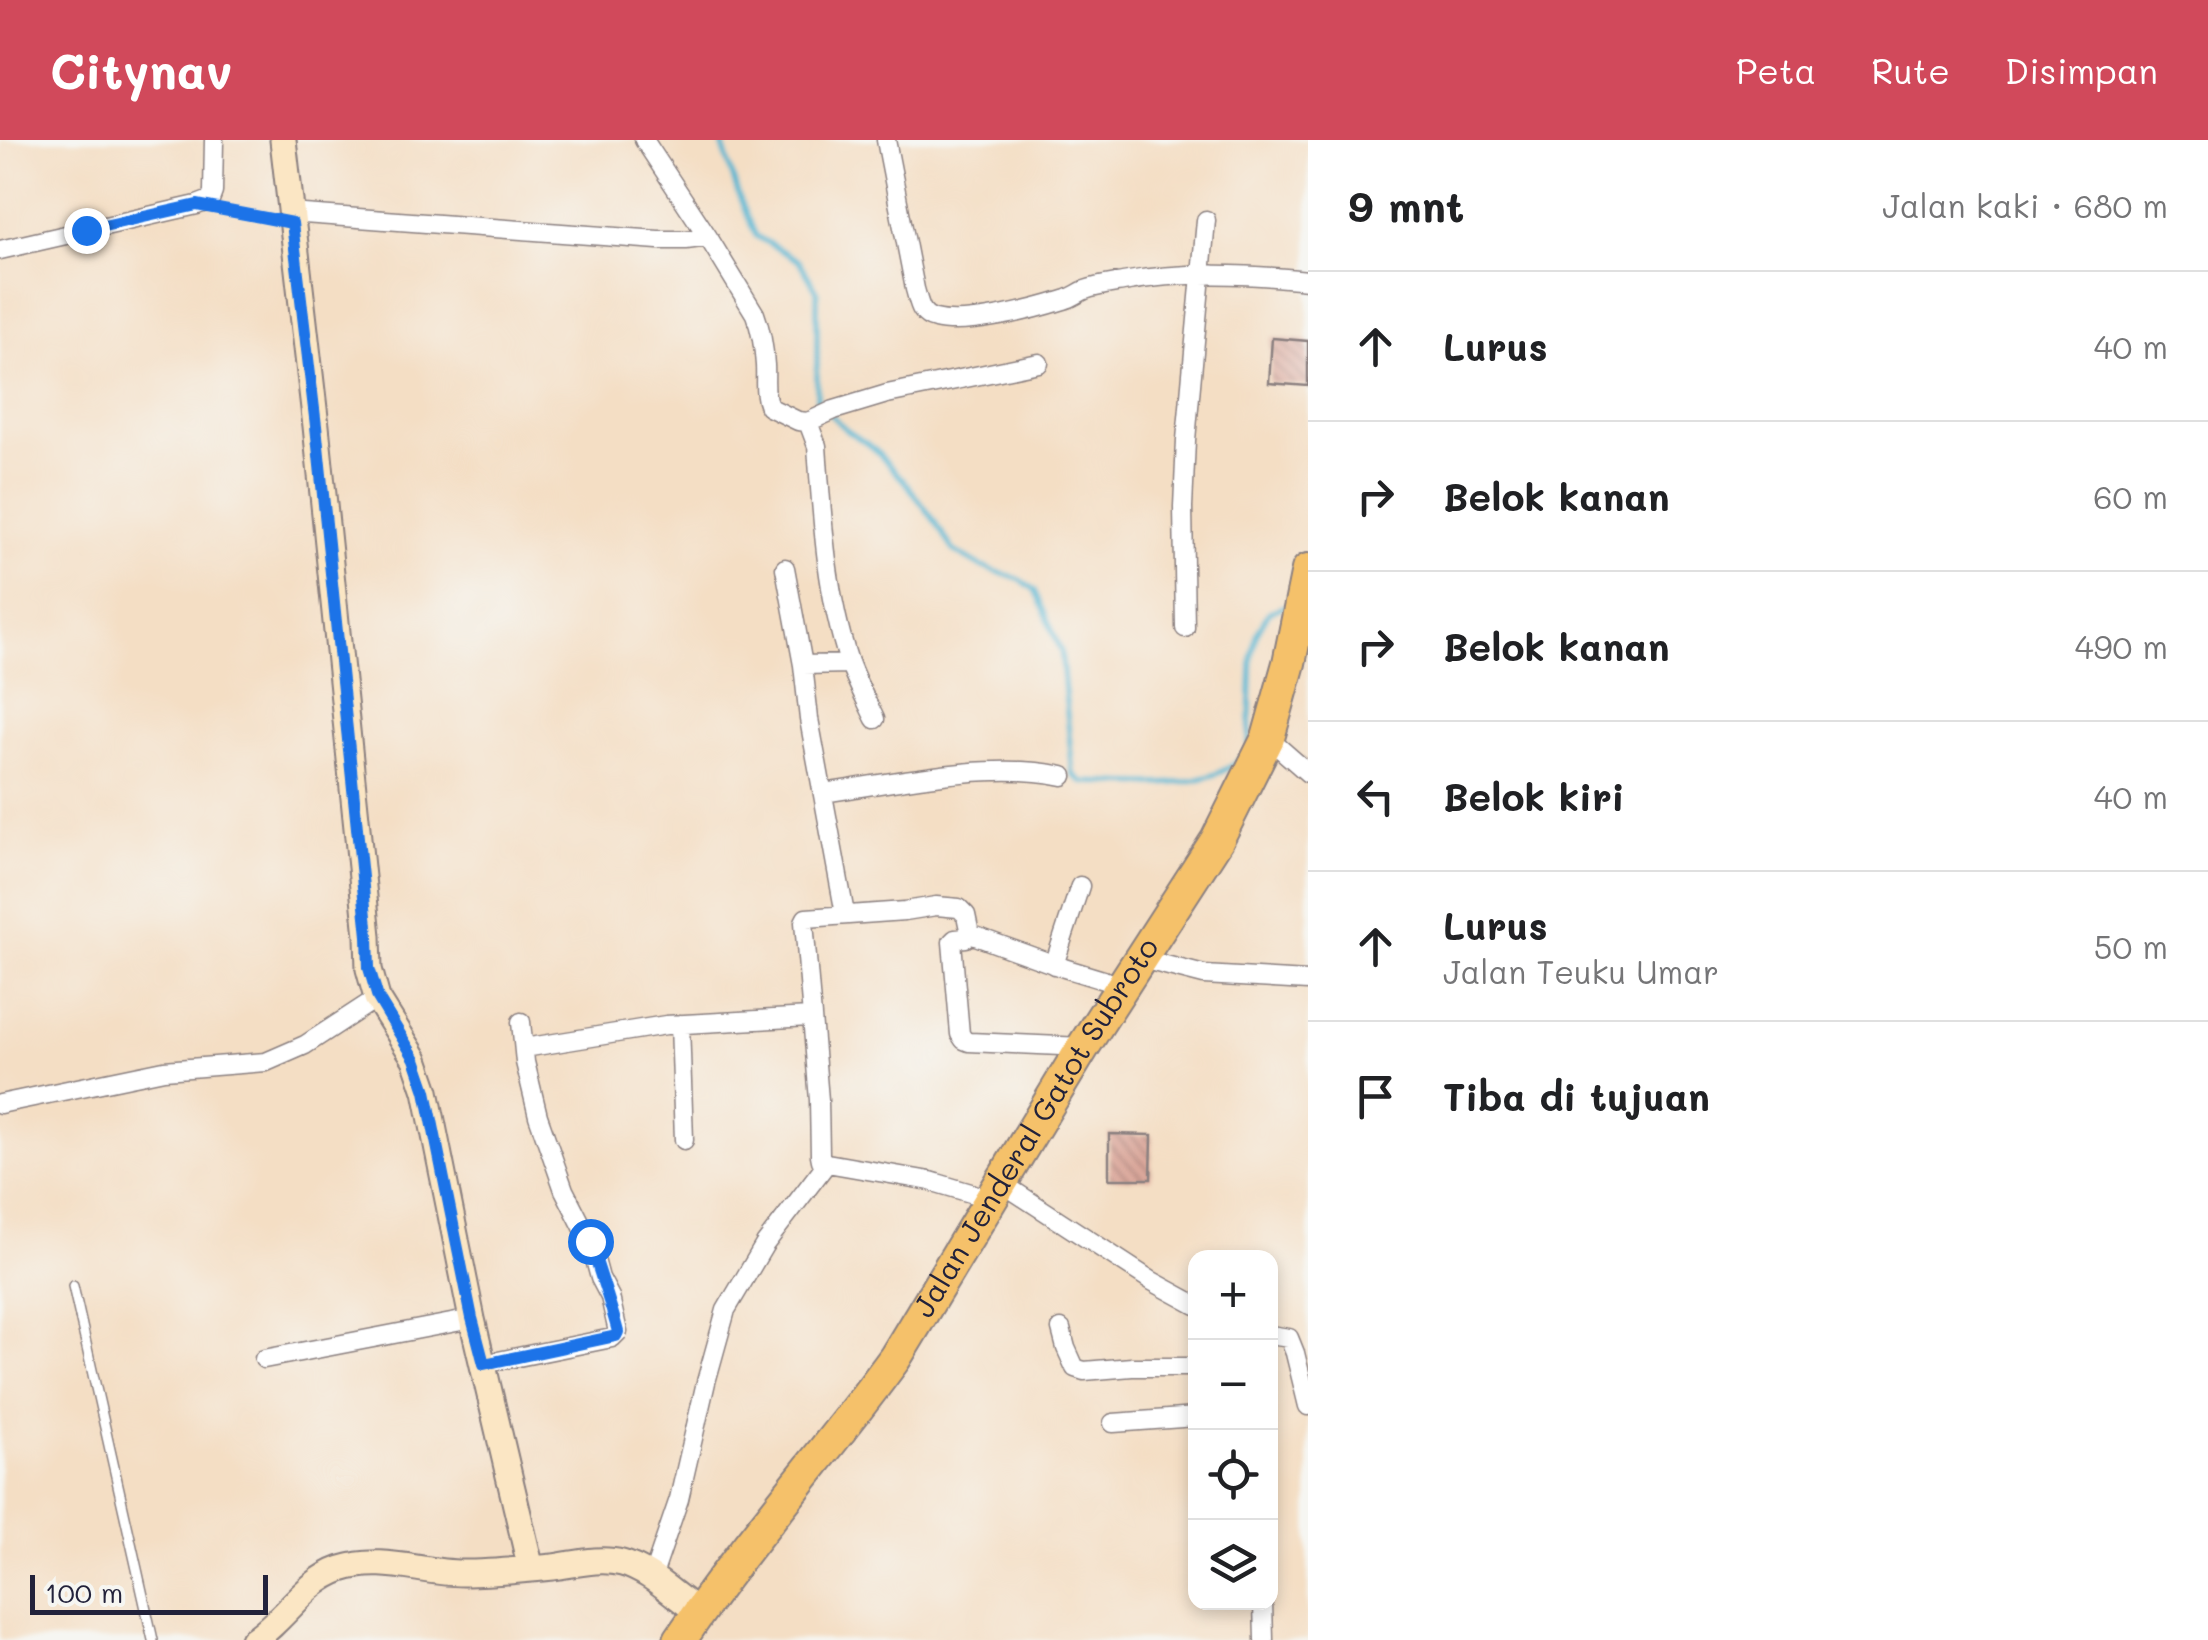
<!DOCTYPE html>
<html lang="id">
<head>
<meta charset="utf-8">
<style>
	body { margin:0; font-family:Mali,sans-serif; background:#f6f6f6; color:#202124 }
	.controls { position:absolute; right:30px; bottom:30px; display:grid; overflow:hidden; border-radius:20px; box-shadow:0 5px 15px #0003 }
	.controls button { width:90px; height:90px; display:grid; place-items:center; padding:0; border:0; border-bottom:2px solid #e0e0e0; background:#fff; color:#202124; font:50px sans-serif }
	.scale { position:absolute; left:30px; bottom:25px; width:238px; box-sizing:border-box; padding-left:10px; border:5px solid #22223b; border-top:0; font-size:28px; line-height:35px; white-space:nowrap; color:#22223b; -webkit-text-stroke:8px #f6f6f2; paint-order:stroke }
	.stop { position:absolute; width:30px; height:30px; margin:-22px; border:8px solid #1a73e8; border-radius:50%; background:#fff }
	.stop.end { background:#1a73e8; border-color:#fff; box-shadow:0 2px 10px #0008 }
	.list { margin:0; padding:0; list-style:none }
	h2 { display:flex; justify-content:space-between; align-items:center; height:130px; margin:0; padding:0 40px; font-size:42px }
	h2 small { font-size:32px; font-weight:400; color:#757577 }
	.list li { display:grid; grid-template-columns:65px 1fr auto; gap:30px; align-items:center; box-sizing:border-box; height:150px; padding:0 40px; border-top:2px solid #e0e0e0 }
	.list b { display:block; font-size:38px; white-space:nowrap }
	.list p { margin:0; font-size:32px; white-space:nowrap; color:#757577 }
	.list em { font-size:32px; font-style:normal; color:#757577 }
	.icon { flex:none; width:55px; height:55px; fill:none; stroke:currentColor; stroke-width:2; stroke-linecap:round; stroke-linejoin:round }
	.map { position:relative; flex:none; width:1308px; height:1500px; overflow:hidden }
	header { display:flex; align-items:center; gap:60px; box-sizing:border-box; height:140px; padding:0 50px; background:#d1495b; color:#fff }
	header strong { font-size:48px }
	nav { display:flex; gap:55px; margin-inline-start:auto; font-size:35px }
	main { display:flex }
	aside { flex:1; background:#fff }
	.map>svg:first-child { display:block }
</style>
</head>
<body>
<header>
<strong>Citynav</strong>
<nav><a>Peta</a><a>Rute</a><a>Disimpan</a></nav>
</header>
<main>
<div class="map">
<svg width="1308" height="1500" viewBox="0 0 1308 1500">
	<defs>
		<pattern id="building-back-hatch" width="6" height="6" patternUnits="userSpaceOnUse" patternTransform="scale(2.5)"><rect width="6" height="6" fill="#dba89b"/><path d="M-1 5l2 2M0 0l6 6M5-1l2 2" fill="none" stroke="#b18880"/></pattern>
	</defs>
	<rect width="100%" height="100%" fill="#f6f6f2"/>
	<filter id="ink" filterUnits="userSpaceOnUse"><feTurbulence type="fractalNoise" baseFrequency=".01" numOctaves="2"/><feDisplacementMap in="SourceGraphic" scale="20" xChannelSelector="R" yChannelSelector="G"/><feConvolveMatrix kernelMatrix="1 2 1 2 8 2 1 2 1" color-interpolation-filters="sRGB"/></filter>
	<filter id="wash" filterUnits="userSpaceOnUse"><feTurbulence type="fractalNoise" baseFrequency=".0048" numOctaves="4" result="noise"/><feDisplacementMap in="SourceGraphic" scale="40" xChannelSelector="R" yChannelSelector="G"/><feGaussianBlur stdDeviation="2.25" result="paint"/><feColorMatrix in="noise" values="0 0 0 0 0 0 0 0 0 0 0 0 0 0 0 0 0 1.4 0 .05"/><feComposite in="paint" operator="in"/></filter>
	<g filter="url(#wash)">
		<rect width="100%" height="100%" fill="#f4dec4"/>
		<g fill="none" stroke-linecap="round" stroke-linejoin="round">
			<!-- stream -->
			<path stroke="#52b5d1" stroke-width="5" d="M721,0L739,57L756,96L799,121L817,151V261L846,290L872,307L907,344L934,380L954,411L980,426L1021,440L1035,450L1061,511L1073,634L1083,642C1129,643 1206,653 1241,618
				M1249,604L1252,515L1256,495L1269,472L1290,464"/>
		</g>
		<g id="blocks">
			<!-- building -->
			<path fill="url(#building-back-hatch)" d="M1272,198L1308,201V246L1269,243Z
				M1109,994L1152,995L1151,1039H1109Z"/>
		</g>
	</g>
	<g filter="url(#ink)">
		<use href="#blocks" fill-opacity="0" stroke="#8b8080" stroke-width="2.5"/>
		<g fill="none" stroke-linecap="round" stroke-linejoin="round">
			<defs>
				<path id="lane" d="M73,1146L153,1500"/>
				<path id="street" d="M644,0L708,97L755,174C761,190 764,208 765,225C766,240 763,253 769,267L798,281L808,282L817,306C822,378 826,452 849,522C856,541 866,560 875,579
					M886,0L915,149C919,162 920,176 935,179C965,187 1033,170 1064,160C1072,158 1078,153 1085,150C1096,146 1111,144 1123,142C1184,131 1247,134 1308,140
					M290,73L658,100H686L708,97
					M0,110L197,65L210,60L213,52L214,0
					M808,282L834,270L887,254L1039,223
					M785,428L803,525L809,579L845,774
					M1185,488L1183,367L1186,300L1206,80
					M803,525L850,524
					M1268,598L1308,633
					M824,653C896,642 992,621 1063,636
					M970,794L1064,828L1123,846
					M1142,819L1204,835L1308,841
					M1054,825L1080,746
					M680,884L684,1000
					M524,908L666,885L810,877
					M0,964L164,930L266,922L305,905L377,858
					M827,1023L821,1020L820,1015L819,960L804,782L806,778L905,771L936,766L959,768L966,775L970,794L966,798L955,799L952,802L960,894L964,900L969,902L1083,907
					M827,1023L930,1041L991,1059
					M1000,1042L1152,1141L1196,1165
					M1061,1189L1066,1208L1075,1228L1084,1231L1132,1227H1196
					M1270,1195L1289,1198L1295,1213L1308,1266
					M264,1219L472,1179
					M483,1224L612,1198L618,1192L610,1157L600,1138L590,1101L564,1050L538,976L525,922L521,882
					M1113,1283L1196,1277
					M652,1438L679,1359L706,1242L726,1170L765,1104L827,1023
					M1263,1462L1264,1500"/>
				<path id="secondary" d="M283,0L316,286L368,796L369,829L377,858L415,919L426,951L472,1179L531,1429
					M253,1500C285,1480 304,1442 341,1429C383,1415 421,1433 462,1433C492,1433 523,1430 553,1427C575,1424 600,1417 622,1423C651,1431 674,1456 699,1472"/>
				<g id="highway">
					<path id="s1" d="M680,1500C746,1401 826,1313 895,1218L1083,907L1217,700L1268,598L1289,523L1308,430"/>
				</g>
			</defs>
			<!-- lane casing -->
			<use href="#lane" stroke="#8b8080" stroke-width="12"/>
			<!-- street casing -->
			<use href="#street" stroke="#8b8080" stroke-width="21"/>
			<!-- secondary casing -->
			<use href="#secondary" stroke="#8b8080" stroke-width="29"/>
			<!-- highway casing -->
			<use href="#highway" stroke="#8b8080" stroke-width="36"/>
			<!-- path -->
			<path stroke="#8b8080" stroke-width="2.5" stroke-dasharray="8 8" stroke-linecap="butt" d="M223,70L269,79"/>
			<!-- lane -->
			<use href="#lane" stroke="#fff" stroke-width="9"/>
			<!-- street -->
			<use href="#street" stroke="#fff" stroke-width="18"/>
			<!-- secondary -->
			<use href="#secondary" stroke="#fbe6c4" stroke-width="25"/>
			<!-- highway -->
			<use href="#highway" stroke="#f5c16b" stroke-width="32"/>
		</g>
	</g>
	<g fill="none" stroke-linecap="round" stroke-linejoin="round" filter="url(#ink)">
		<!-- route -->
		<path stroke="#1a73e8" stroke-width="12" d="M86,90L197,65L292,83L316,286L368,796L369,828L378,858L415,919L426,951L472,1178L484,1224L616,1196L618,1192C610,1161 599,1132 590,1101"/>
	</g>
	<g text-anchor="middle" stroke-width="8" stroke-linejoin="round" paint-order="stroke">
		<!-- street labels -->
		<g font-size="30" fill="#22223b" stroke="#f6f6f2">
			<text dy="10" stroke="none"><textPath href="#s1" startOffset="625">Jalan Jenderal Gatot Subroto</textPath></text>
		</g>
	</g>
</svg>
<div class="controls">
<button>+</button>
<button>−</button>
<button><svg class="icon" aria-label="locate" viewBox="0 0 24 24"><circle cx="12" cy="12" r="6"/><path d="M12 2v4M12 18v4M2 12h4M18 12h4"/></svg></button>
<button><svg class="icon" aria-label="layers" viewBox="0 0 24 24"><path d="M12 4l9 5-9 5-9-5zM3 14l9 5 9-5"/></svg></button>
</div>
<div class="scale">100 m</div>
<div class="stop" style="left:590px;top:1101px"></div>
<div class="stop end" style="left:86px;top:90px"></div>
</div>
<aside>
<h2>9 mnt<small>Jalan kaki · 680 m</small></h2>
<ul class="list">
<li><svg class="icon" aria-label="ahead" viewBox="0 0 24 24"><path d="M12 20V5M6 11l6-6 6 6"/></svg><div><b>Lurus</b></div><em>40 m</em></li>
<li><svg class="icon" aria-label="right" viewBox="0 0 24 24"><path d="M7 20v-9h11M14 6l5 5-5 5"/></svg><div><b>Belok kanan</b></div><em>60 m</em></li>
<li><svg class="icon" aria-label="right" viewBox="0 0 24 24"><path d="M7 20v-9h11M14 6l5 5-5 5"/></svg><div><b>Belok kanan</b></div><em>490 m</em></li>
<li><svg class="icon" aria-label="left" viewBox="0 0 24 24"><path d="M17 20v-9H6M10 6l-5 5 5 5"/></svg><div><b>Belok kiri</b></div><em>40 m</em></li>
<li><svg class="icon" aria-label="ahead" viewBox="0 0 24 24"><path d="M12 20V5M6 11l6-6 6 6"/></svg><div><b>Lurus</b><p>Jalan Teuku Umar</p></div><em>50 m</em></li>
<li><svg class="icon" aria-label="arrive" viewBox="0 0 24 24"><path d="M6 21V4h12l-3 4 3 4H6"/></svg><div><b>Tiba di tujuan</b></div></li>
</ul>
</aside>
</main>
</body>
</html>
